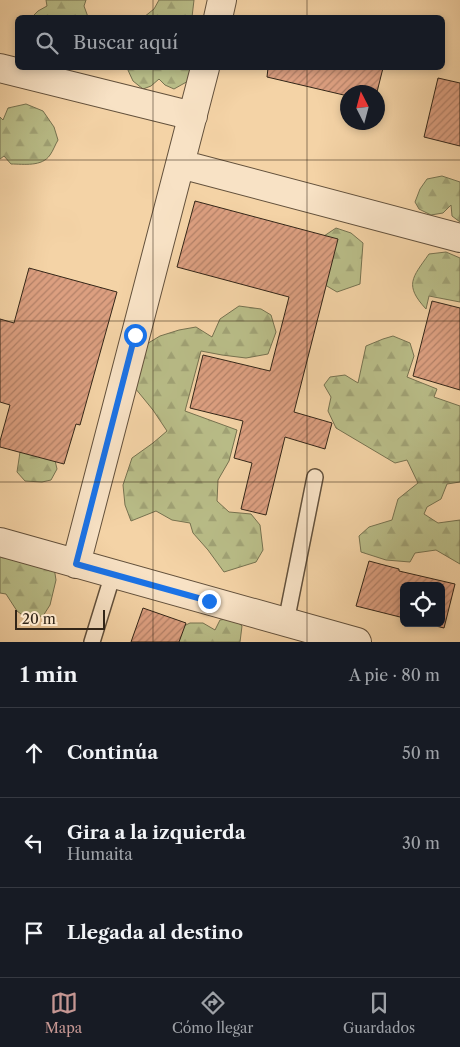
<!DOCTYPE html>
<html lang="es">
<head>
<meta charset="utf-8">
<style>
	body { margin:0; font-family:"Libre Caslon Text",serif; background:#242831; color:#f1f3f6 }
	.controls { position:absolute; right:15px; bottom:15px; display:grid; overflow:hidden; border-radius:8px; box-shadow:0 2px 8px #0003 }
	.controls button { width:45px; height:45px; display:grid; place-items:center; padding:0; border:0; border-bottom:1px solid #363941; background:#171b24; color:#f1f3f6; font:25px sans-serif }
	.compass { position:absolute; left:340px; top:85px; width:45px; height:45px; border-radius:50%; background:#171b24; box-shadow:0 2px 8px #0003; rotate:354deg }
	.scale { position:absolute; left:15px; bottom:12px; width:90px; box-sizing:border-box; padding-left:5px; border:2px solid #332618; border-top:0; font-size:14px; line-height:18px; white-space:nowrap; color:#332618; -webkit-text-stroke:4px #f8e2c5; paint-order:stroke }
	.stop { position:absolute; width:15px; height:15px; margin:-11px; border:4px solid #1a73e8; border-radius:50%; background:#fff }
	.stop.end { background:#1a73e8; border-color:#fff; box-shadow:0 1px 5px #0008 }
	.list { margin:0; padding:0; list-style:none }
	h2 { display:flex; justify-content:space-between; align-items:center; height:65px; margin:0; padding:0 20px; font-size:21px }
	h2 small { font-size:16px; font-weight:400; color:#9ea1a6 }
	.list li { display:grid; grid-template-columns:32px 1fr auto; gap:15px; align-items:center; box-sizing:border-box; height:90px; padding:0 20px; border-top:1px solid #363941 }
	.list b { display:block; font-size:19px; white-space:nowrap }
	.list p { margin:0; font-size:16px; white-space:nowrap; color:#9ea1a6 }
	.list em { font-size:16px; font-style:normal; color:#9ea1a6 }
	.icon { flex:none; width:28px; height:28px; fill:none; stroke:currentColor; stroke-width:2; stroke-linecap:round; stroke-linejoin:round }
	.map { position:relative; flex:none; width:460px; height:642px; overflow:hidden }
	.search { position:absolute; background:#171b24; box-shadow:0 2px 8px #0003; left:15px; right:15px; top:15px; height:55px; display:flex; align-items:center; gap:12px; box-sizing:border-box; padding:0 18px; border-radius:8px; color:#9ea1a6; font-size:19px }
	.sheet { height:335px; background:#171b24 }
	nav { display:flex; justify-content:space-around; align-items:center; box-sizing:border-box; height:70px; border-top:1px solid #363941; background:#171b24; font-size:14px; color:#9ea1a6 }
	nav a { display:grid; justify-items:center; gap:2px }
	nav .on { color:#c59692 }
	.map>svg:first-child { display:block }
</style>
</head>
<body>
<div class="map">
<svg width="460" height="642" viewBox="0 0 460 642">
	<defs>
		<pattern id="forest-firs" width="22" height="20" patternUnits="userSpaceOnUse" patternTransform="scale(1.25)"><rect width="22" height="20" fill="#b9bd88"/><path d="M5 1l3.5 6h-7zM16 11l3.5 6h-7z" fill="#a0a275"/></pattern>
		<pattern id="building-hatch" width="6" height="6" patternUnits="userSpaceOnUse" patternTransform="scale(1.25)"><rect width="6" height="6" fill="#dc9f80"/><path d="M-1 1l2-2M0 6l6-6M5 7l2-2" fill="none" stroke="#b38168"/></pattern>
	</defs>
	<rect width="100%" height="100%" fill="#f4d3a6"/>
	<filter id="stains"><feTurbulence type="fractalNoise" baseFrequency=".004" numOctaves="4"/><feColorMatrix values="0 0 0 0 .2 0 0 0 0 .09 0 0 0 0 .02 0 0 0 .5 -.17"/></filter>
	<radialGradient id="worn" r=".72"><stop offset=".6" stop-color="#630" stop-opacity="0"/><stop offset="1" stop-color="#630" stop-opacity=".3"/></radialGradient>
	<!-- forest -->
	<path fill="url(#forest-firs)" stroke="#767250" d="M46,0H86L84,6L88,17H32L38,11L47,6Z
		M159,0H194L192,17H144L154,9Z
		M127,68H193L190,80L174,89L165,85L159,79L151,86L143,89L133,81Z
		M26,104L43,111L54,127L58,140C55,145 53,151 50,155C42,167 24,164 11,164L4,156L0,159V117L3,120L8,108Z
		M442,176L460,182V222L452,216L451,205L443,213L431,215L419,209L415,202L420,189L427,179Z
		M336,228L351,233L363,243L360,284L337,292L315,279V242Z
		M446,252L460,258V302L429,296L426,309C404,285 412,278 429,254Z
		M239,306L261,309L271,315L276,332L268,354L246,358L222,355L201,351L185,411L237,430L229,461L218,480L217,501L229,512L251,514L260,525L263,550L256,562L224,572L208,550L193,533L190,523L172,520L156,511L131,521L125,505L123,485L132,458L153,443L167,431L153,410L135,388L140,348L160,336L179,330L196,327L212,337L220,319Z
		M393,336L410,343L414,356L407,377L437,389L434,397L460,406V482L447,484L441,499L427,507L424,514L438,523L460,520V564L436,550L415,553L410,562L386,560L361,552L359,536L369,527L392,520L398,499L418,483L407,460L395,463L336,428L328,411L331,397L324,385L330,377L345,375L358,383L366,346L383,339Z
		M20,452L54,456L57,469L51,480L42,482L25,481L17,472Z
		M0,552L53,561L56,580L50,605L43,616L25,617L17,611L6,594L0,593Z
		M233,618L242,626L240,642H164L169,633L190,623H203L215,630L220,620Z"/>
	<!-- building -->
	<path fill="url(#building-hatch)" stroke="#332618" d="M268,68H383L377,92H348V96L267,77Z
		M438,78L460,83V146L424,137Z
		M195,201L338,239L294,412L332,423L325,449L285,437L266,515L241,509L252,463L234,458L243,421L190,408L203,355L270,371L289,297L177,267Z
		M29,268L117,292L80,425L76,424L64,464L0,447V441L10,405L0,402V319L14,323Z
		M432,301L460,308V390L413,376Z
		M369,561L399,569V571L455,584L444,628L424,623H441V586H404V618L356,606Z
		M143,608L186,623L179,642H131Z"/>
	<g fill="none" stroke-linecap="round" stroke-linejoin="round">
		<defs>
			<path id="lane" d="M286,622L315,477
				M92,642L113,574"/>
			<path id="street" d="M218,18L222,0
				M0,68L193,116
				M180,164L460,238
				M0,542L357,642
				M76,564L205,68"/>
		</defs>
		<!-- lane casing -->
		<use href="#lane" stroke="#63513c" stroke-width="18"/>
		<!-- street casing -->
		<use href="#street" stroke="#63513c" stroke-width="30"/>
		<!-- lane -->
		<use href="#lane" stroke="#f8e2c5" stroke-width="15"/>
		<!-- street -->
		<use href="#street" stroke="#f8e2c5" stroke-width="28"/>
	</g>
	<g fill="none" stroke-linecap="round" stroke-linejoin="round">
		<!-- route -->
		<path stroke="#1a73e8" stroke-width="6" d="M135,335L76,564L209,601"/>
	</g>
	<!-- grid -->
	<path fill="none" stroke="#332618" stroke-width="1" stroke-opacity="0.55" d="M153,0V18M307,0V18M153,68V642M307,68V642M0,160H460M0,321H460M0,482H460"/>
	<rect width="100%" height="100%" filter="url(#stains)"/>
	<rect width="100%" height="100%" fill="url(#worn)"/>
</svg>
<div class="controls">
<button><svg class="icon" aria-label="locate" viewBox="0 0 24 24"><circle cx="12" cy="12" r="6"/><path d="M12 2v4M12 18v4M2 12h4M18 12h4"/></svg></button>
</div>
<svg class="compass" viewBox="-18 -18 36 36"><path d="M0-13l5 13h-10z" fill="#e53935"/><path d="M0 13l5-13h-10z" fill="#9ea1a6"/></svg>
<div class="scale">20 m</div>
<div class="stop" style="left:135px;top:335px"></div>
<div class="stop end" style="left:209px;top:601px"></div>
<div class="search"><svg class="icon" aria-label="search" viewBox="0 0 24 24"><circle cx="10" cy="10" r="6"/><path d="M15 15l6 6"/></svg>Buscar aquí</div>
</div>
<section class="sheet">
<h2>1 min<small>A pie · 80 m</small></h2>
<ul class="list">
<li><svg class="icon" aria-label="ahead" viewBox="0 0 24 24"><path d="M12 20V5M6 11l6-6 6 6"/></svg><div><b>Continúa</b></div><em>50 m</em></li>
<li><svg class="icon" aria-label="left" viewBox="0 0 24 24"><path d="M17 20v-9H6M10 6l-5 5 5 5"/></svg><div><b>Gira a la izquierda</b><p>Humaita</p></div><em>30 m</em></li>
<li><svg class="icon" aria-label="arrive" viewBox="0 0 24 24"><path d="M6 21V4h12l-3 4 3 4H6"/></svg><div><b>Llegada al destino</b></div></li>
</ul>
</section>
<nav>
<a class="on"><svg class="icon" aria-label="map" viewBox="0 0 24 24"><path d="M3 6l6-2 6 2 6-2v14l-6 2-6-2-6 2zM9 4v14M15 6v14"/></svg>Mapa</a>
<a><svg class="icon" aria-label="directions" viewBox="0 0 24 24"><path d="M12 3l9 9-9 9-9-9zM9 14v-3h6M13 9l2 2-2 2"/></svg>Cómo llegar</a>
<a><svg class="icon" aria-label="saved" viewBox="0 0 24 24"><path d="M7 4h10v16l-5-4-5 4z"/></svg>Guardados</a>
</nav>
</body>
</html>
